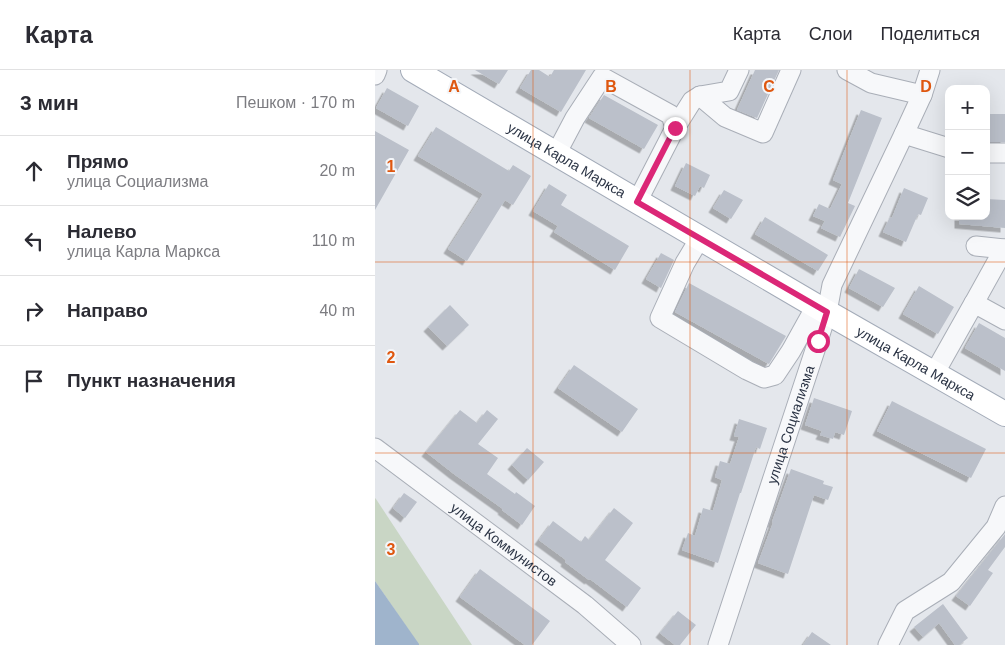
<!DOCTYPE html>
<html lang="ru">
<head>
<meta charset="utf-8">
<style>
	body { margin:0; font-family:Helvetica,sans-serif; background:#f7f7f7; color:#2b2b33 }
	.controls { position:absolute; right:15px; top:15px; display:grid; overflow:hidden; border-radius:10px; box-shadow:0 5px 20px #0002 }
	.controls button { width:45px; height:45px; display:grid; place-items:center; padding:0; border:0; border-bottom:1px solid #e1e1e2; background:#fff; color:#2b2b33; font:25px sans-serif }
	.stop { position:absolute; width:15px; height:15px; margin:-11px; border:4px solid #db2777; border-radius:50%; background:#fff }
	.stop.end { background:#db2777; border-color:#fff; box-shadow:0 1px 5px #0008 }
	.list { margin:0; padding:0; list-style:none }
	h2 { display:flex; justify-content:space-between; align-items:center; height:65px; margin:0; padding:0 20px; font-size:21px }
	h2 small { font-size:16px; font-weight:400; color:#7c7c81 }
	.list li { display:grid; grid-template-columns:32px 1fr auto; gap:15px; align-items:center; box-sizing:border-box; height:70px; padding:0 20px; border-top:1px solid #e1e1e2 }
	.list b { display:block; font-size:19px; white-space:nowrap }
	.list p { margin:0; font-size:16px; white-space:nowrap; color:#7c7c81 }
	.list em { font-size:16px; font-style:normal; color:#7c7c81 }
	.icon { flex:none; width:28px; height:28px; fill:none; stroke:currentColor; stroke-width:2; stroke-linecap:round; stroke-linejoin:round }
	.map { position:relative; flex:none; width:630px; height:575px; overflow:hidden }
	header { display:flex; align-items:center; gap:30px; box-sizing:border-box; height:70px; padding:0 25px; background:#fff; border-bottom:1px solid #e1e1e2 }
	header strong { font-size:24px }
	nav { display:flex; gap:28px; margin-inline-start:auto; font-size:18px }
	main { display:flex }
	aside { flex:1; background:#fff }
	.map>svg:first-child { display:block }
</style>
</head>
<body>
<header>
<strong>Карта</strong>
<nav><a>Карта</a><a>Слои</a><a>Поделиться</a></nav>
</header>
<main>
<aside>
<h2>3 мин<small>Пешком · 170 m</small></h2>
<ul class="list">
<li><svg class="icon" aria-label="ahead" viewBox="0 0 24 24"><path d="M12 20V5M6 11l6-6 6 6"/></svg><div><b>Прямо</b><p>улица Социализма</p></div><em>20 m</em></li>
<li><svg class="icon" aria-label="left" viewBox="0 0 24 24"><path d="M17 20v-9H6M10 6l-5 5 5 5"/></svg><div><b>Налево</b><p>улица Карла Маркса</p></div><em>110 m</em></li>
<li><svg class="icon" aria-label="right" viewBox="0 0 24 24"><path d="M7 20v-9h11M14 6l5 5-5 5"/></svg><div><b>Направо</b></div><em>40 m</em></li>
<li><svg class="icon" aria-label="arrive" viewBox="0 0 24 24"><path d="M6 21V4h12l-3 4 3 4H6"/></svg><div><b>Пункт назначения</b></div></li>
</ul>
</aside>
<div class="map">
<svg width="630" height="575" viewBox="0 0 630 575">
	<defs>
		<filter id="shadow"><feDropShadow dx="-4.5" dy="4.5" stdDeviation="0" flood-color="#0004"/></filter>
	</defs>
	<rect width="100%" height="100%" fill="#e4e7ec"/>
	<!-- green -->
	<path fill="#c9d6c5" d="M0,428L1,429L97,575H44L0,511Z"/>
	<!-- water -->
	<path fill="#9fb4cc" d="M0,511L44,574V575H0Z"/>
	<!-- building -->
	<path fill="#bbc0ca" filter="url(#shadow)" d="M100,0H133L124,14Z
		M156,0H164L175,7L179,0H211L186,42L145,18Z
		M380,0H404L382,48L362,40Z
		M12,18L44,36L33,56L1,38Z
		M229,25L283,55L269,79L214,48Z
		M486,40L507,48L473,133L480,136L465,167L446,158L450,151L438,146L444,134L455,139L467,114L458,110Z
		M611,44H630V72H611Z
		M61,57L134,101L138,95L156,106L138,135L130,130L92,191L73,179L108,124L43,86Z
		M0,61L34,80L0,140Z
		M311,93L335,105L329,118L325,116L320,126L300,116Z
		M174,114L192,125L186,135L254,176L240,200L179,162L183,156L158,141Z
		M529,118L553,128L546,145L543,144L531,172L508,162L515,147L517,148Z
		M349,120L368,130L356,149L338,138Z
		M611,129L630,130V158L584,154V146H611Z
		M390,147L453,185L443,201L380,164Z
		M286,183L299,190L286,218L271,209Z
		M484,199L520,218L508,237L474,218Z
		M314,213L411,266L394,294L300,242Z
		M544,216L579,237L563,264L528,244Z
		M75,235L94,255L72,276L53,257Z
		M604,253L630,268V301L590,278Z
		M199,295L263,339L247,362L183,318Z
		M439,328L477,341L469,365L460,362L458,369L445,365L447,361L430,355Z
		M517,331L611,379L596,408L502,361Z
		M85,340L102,353L112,340L123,349L103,374L123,388L112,404L140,424L141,422L160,436L147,455L127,440L128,439L79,404L51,382Z
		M364,349L392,358L385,379L381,377L366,423H365L343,493L307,480L313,463L320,466L328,438L338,441L347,410L340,407L345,391L355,394L364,367L359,366Z
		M152,378L169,392L153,410L137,395Z
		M416,399L449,411L448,414L458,417L453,430L439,425L413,504L383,493L398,453L397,452Z
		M29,423L42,432L30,448L18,438Z
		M239,438L258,453L230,490L266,518L252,537L215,509L214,510L190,492L191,490L164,470L178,451L206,472L210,466L214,470Z
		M630,464V477L613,500L618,503L595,536L581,526Z
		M105,499L175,551L157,575H150L85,527Z
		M568,534L593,568L584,575H580L564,553L548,567L539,557Z
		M303,541L321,555L305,575H300L285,563Z
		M437,562L456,575H428Z"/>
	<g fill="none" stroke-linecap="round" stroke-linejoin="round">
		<defs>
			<g id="minor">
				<path d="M472,0L496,13L547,25"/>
				<path d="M0,5L2,0"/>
				<path d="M325,26L350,47L388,63L416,0"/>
				<path d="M300,58L317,31L325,26L354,21L364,0"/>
				<path d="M529,64L574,78"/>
				<path d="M611,83H630"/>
				<path d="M181,84L200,48L227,7L296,45L300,58L262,132"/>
				<path d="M325,168L310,193L285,248L372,300L389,308L400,305L416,281L441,236"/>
				<path d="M601,176L630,179"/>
				<path d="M599,233L629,179"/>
				<path d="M559,304L599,233L630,250"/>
				<path id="s1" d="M0,378L210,535L256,575"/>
				<path id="s2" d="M343,575L443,271L452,242L457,215L529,64L547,25L555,0"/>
				<path d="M513,575L530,541L576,512L621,457L630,436"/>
			</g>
			<g id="major">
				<path id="s3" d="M38,0L441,236L630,344"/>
			</g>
		</defs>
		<!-- minor casing -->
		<use href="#minor" stroke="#a9aeb7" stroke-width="21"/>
		<!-- major casing -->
		<use href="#major" stroke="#a3abb8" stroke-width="26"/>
		<!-- minor -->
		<use href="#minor" stroke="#f7f8fa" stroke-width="19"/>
		<!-- major -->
		<use href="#major" stroke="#fff" stroke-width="24"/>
	</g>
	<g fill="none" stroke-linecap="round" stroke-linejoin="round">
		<!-- route -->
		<path stroke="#db2777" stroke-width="6" d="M300,58L262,132L452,242L443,271"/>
	</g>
	<!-- grid -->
	<path fill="none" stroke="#df570f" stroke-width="1" stroke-opacity="0.55" d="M158,0V575M315,0V575M472,0V575M0,192H630M0,383H630"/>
	<g text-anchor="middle" stroke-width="4" stroke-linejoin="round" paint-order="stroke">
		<!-- street labels -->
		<g font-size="14" fill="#2b3445" stroke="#f4f6f9">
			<text dy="5" stroke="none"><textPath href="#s3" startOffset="178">улица Карла Маркса</textPath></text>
			<text dy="5" stroke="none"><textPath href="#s3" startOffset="582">улица Карла Маркса</textPath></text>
			<text dy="5" stroke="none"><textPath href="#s2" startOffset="232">улица Социализма</textPath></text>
			<text dy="5" stroke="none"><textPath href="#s1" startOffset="161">улица Коммунистов</textPath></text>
		</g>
	</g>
	<g font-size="16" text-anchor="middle" font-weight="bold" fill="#df570f" stroke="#f4f6f9" stroke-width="4" stroke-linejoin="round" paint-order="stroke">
		<text x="79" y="22">A</text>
		<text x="236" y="22">B</text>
		<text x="394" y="22">C</text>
		<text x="551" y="22">D</text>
		<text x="16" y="102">1</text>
		<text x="16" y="293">2</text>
		<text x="16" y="485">3</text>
	</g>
</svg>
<div class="controls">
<button>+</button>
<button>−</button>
<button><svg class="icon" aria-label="layers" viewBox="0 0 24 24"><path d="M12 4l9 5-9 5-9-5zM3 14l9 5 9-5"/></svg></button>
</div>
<div class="stop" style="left:443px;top:271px"></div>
<div class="stop end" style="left:300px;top:58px"></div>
</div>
</main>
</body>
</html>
